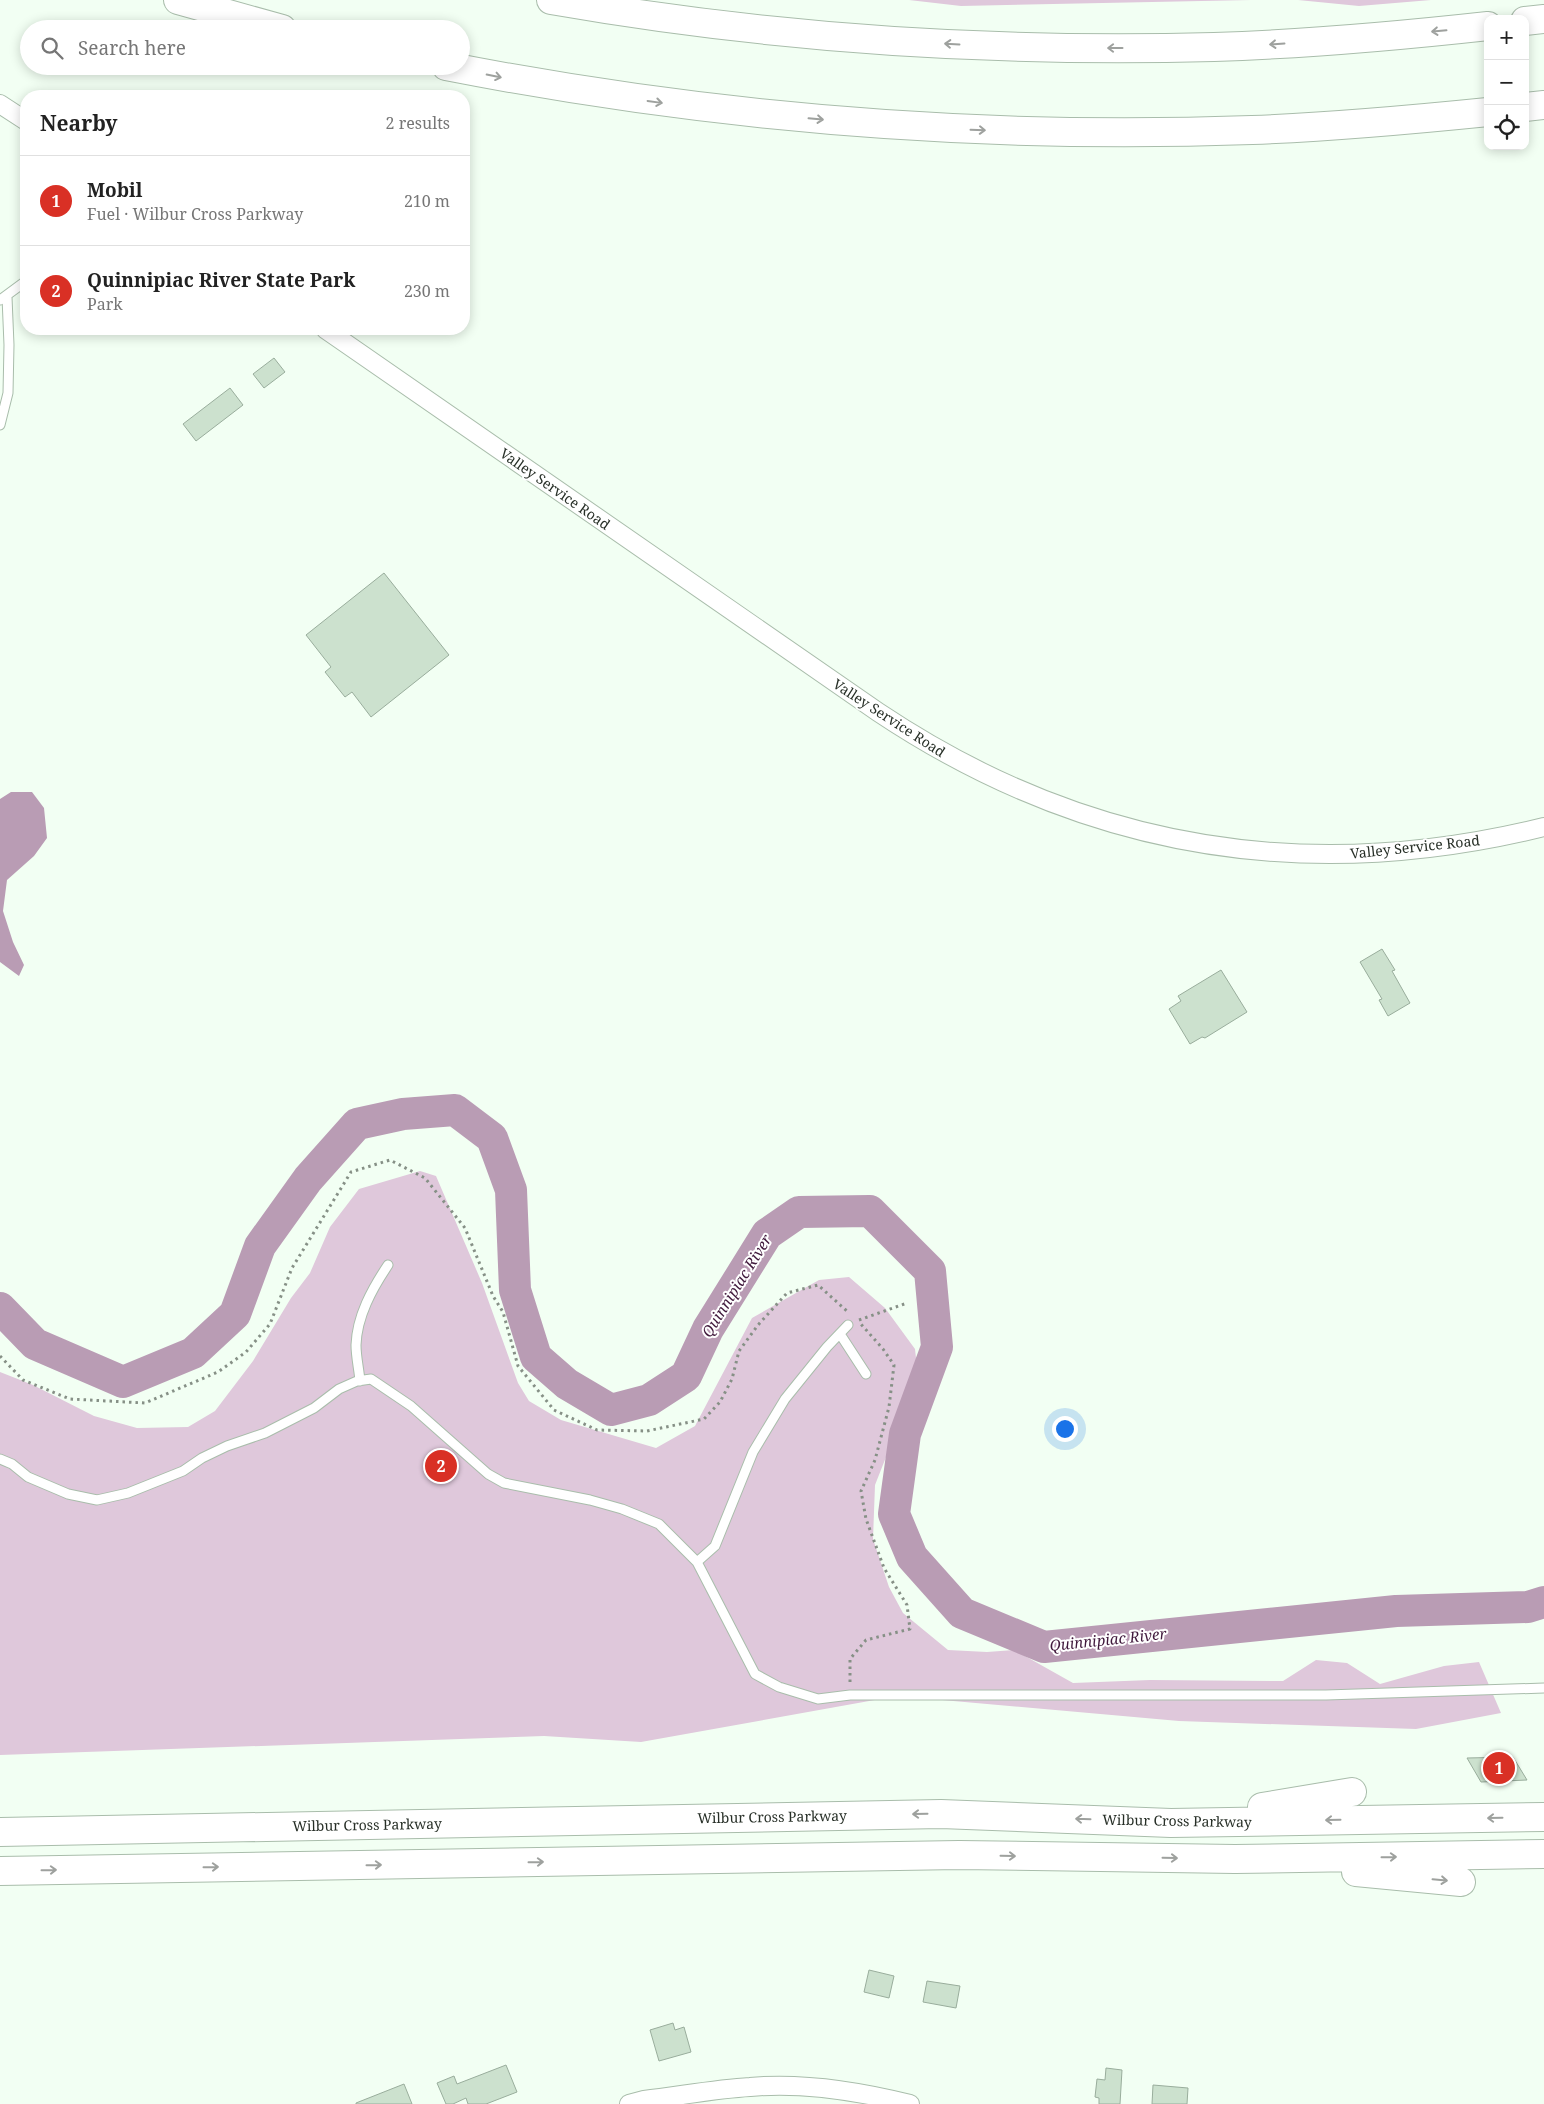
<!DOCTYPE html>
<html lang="en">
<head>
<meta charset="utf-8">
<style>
	body { margin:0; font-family:"Noto Serif",serif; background:#f6f6f6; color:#222 }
	.controls { position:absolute; right:15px; top:15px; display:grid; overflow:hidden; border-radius:10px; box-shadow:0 2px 12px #0003 }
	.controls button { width:45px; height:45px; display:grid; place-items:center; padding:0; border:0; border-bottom:1px solid #e0e0e0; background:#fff; color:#222; font:25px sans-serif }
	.you { position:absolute; left:1064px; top:1428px; width:18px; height:18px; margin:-12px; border:4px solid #fff; border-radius:50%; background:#1a73e8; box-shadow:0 0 0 8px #1a73e833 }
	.badge { display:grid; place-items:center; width:32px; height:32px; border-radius:50%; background:#d93025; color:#fff; font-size:16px; font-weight:700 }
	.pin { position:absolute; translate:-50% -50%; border:2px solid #fff; box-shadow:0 1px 5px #0006 }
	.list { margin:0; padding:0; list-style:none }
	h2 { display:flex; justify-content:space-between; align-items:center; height:65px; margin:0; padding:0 20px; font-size:21px }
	h2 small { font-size:16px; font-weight:400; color:#767676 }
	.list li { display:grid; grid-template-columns:32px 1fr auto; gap:15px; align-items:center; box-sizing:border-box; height:90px; padding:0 20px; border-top:1px solid #e0e0e0 }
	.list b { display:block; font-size:19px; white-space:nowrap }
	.list p { margin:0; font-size:16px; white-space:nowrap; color:#767676 }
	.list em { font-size:16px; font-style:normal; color:#767676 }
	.icon { flex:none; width:28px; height:28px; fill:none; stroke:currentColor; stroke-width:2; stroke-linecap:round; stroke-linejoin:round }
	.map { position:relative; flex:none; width:1544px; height:2104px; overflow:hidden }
	.search { position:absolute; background:#fff; box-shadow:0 2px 12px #0003; left:20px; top:20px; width:450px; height:55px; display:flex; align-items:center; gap:12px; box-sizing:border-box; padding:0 18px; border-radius:28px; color:#767676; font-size:19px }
	.panel { position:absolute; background:#fff; box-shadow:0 2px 12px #0003; left:20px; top:90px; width:450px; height:245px; border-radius:20px }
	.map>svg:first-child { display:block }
</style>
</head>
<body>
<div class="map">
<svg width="1544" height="2104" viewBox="0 0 1544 2104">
	<rect width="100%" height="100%" fill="#f2fff3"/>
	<!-- green -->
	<path fill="#dfc8db" d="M909,0H1251L961,6Z
		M1298,0H1431L1359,6Z
		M420,1171L436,1176L482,1283L518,1383L529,1401L561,1420L656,1448L695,1426L752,1318L819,1280L849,1277L885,1308L915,1349L918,1376L875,1485L873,1539L889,1587L903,1613L948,1650L987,1652L1014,1650L1073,1683L1150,1680L1283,1681L1316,1660L1347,1663L1380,1684L1444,1666L1479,1662L1501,1713L1416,1729L1179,1721L897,1696L641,1742L544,1736L0,1755V1372L33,1385L94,1416L137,1428L188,1427L215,1411L253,1361L291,1298L310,1273L330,1227L359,1189Z"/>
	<!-- water -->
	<path fill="#b99cb4" d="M11,792H32L44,808L47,838L34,856L7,880L3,911L13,942L24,965L19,976L0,962V799Z"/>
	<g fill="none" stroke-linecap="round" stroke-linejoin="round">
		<!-- river -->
		<path stroke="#b99cb4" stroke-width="32" d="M0,1308L35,1344L123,1382L193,1353L235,1314L260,1246L308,1179L357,1124L403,1114L455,1110L492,1138L511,1190L515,1290L536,1357L567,1384L611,1410L649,1400L686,1376L708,1329L767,1234L799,1212L870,1211L930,1271L937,1347L905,1434L894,1514L912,1557L962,1613L1044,1647L1396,1611L1528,1607L1544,1602"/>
	</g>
	<!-- building -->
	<path fill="#cce1ce" stroke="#99ad9c" d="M274,358L285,372L264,388L253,374Z
		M230,388L243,405L196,441L183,424Z
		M384,573L449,655L371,717L352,692L345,697L325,672L331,667L306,635Z
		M1382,949L1395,970L1392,971L1410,1003L1388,1016L1379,1000L1382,999L1360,962Z
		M1221,970L1247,1012L1205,1038L1202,1037L1190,1044L1169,1009L1181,1001L1178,996Z
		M1513,1757L1527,1780L1481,1782L1467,1758Z
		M869,1970L894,1976L889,1998L864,1992Z
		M927,1981L960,1986L956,2008L923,2002Z
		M673,2023L675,2030L684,2027L691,2052L659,2061L650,2030Z
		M506,2065L517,2092L486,2104H468L466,2098L453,2104H446L437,2083L454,2076L457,2084Z
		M1106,2068L1122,2070L1120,2104H1099V2098L1095,2097L1097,2079L1105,2080Z
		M404,2084L412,2104H356V2103Z
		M1153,2085L1188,2088L1187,2104H1152Z"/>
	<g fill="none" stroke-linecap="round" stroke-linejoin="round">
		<defs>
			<path id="service" d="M0,300L26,281
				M0,425L8,393L9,345L7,297
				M840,1334L866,1374
				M360,1381C359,1369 356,1357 356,1345C357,1316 372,1289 388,1265
				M0,1459L12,1464L28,1477L68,1494L97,1500L128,1493L183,1471L202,1458L227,1446L265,1433L314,1408L339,1389L357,1381L371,1379L411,1406L488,1474L504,1483L590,1500L622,1509L659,1524L697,1562L755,1674L779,1687L818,1699L850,1695H1326L1544,1688
				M697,1562L715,1546L753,1452L785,1399L827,1347L848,1325"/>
			<path id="minor" d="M0,104L26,121
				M325,329L878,712C1083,849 1305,886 1544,827
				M629,2104L644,2100C679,2096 715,2089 750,2087C804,2082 858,2091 910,2104"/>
			<path id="motorway" d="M178,0L282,29
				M551,0C769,38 992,53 1214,47C1306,44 1397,36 1488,26
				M1525,21L1544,19
				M446,66C712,118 981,140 1252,130C1331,127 1409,120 1488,112
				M1525,107L1544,105
				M1262,1807L1352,1792
				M0,1832L941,1814L1171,1823L1544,1817
				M0,1871L959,1855L1235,1859L1544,1854
				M1356,1872L1461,1882"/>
		</defs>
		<!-- service casing -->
		<use href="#service" stroke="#a9bdab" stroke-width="11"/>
		<!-- minor casing -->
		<use href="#minor" stroke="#a9bdab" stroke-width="20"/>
		<!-- motorway casing -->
		<use href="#motorway" stroke="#a9bdab" stroke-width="30"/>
		<!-- path -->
		<path stroke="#869086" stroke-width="3" stroke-dasharray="2.5 4" stroke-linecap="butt" d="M859,1320L907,1303
			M0,1356L23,1380L70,1399L145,1403L218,1372L246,1352L270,1324L292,1268L351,1172L390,1160L425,1178L465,1228L493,1296L503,1312L518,1366L554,1410L597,1430L647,1431L704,1419L720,1402L732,1379L739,1351L758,1325L787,1293L818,1285L848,1312
			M850,1682V1659L866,1640L910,1629L907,1605L884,1568L866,1519L861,1491L875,1460L889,1407L894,1365L883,1349L860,1323"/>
		<!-- service -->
		<use href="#service" stroke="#fff" stroke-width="9"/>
		<!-- minor -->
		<use href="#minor" stroke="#fff" stroke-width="18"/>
		<!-- motorway -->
		<use href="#motorway" stroke="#fff" stroke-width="28"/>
	</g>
	<!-- one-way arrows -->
	<defs><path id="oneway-shaft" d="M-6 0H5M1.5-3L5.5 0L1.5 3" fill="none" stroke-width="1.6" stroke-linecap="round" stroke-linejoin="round" transform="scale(1.25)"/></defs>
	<g stroke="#9ea19e">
		<use href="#oneway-shaft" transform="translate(1439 31) rotate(175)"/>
		<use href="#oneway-shaft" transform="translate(952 44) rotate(-177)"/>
		<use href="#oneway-shaft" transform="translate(1277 44) rotate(176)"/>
		<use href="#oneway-shaft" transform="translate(1115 48) rotate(-180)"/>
		<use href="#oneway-shaft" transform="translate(494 76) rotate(11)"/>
		<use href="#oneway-shaft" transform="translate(655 102) rotate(8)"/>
		<use href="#oneway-shaft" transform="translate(816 119) rotate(5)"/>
		<use href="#oneway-shaft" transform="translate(978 130) rotate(2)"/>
		<use href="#oneway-shaft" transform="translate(920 1814) rotate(179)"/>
		<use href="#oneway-shaft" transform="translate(1495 1818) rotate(179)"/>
		<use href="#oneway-shaft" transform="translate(1083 1819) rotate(-178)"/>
		<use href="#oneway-shaft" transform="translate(1333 1820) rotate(179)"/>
		<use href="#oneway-shaft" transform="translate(1008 1856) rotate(1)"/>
		<use href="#oneway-shaft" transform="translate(1389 1857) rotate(-1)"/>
		<use href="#oneway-shaft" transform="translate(1170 1858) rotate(1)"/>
		<use href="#oneway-shaft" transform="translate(536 1862) rotate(-1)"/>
		<use href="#oneway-shaft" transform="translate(374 1865) rotate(-1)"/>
		<use href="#oneway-shaft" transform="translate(211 1867) rotate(-1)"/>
		<use href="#oneway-shaft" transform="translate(49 1870) rotate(-1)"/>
		<use href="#oneway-shaft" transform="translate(1440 1880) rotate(5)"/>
	</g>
	<g text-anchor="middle" stroke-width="4" stroke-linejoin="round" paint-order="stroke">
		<!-- street labels -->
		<g font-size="14" fill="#272f27" stroke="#fff">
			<text transform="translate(555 489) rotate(35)" y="5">Valley Service Road</text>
			<text transform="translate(889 718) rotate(33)" y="5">Valley Service Road</text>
			<text transform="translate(1415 847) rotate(-6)" y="5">Valley Service Road</text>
			<text transform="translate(772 1817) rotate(-1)" y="5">Wilbur Cross Parkway</text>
			<text transform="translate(1177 1821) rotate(1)" y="5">Wilbur Cross Parkway</text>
			<text transform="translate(367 1825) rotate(-1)" y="5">Wilbur Cross Parkway</text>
		</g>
		<!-- water labels -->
		<g font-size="15" font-style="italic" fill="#40193c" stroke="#fff">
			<text transform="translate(737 1286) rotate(-58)" y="5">Quinnipiac River</text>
			<text transform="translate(1108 1640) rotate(-6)" y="5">Quinnipiac River</text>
		</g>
	</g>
</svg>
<div class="controls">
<button>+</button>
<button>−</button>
<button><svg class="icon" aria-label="locate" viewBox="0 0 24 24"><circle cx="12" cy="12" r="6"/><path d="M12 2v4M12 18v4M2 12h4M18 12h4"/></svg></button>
</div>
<div class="you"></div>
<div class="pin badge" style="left:1499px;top:1768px">1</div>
<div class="pin badge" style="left:441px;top:1466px">2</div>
<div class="search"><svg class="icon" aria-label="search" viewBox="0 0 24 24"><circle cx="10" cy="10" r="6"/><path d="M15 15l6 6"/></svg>Search here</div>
<section class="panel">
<h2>Nearby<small>2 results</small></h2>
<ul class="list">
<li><span class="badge">1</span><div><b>Mobil</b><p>Fuel · Wilbur Cross Parkway</p></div><em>210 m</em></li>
<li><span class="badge">2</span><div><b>Quinnipiac River State Park</b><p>Park</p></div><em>230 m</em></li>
</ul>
</section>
</div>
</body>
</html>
